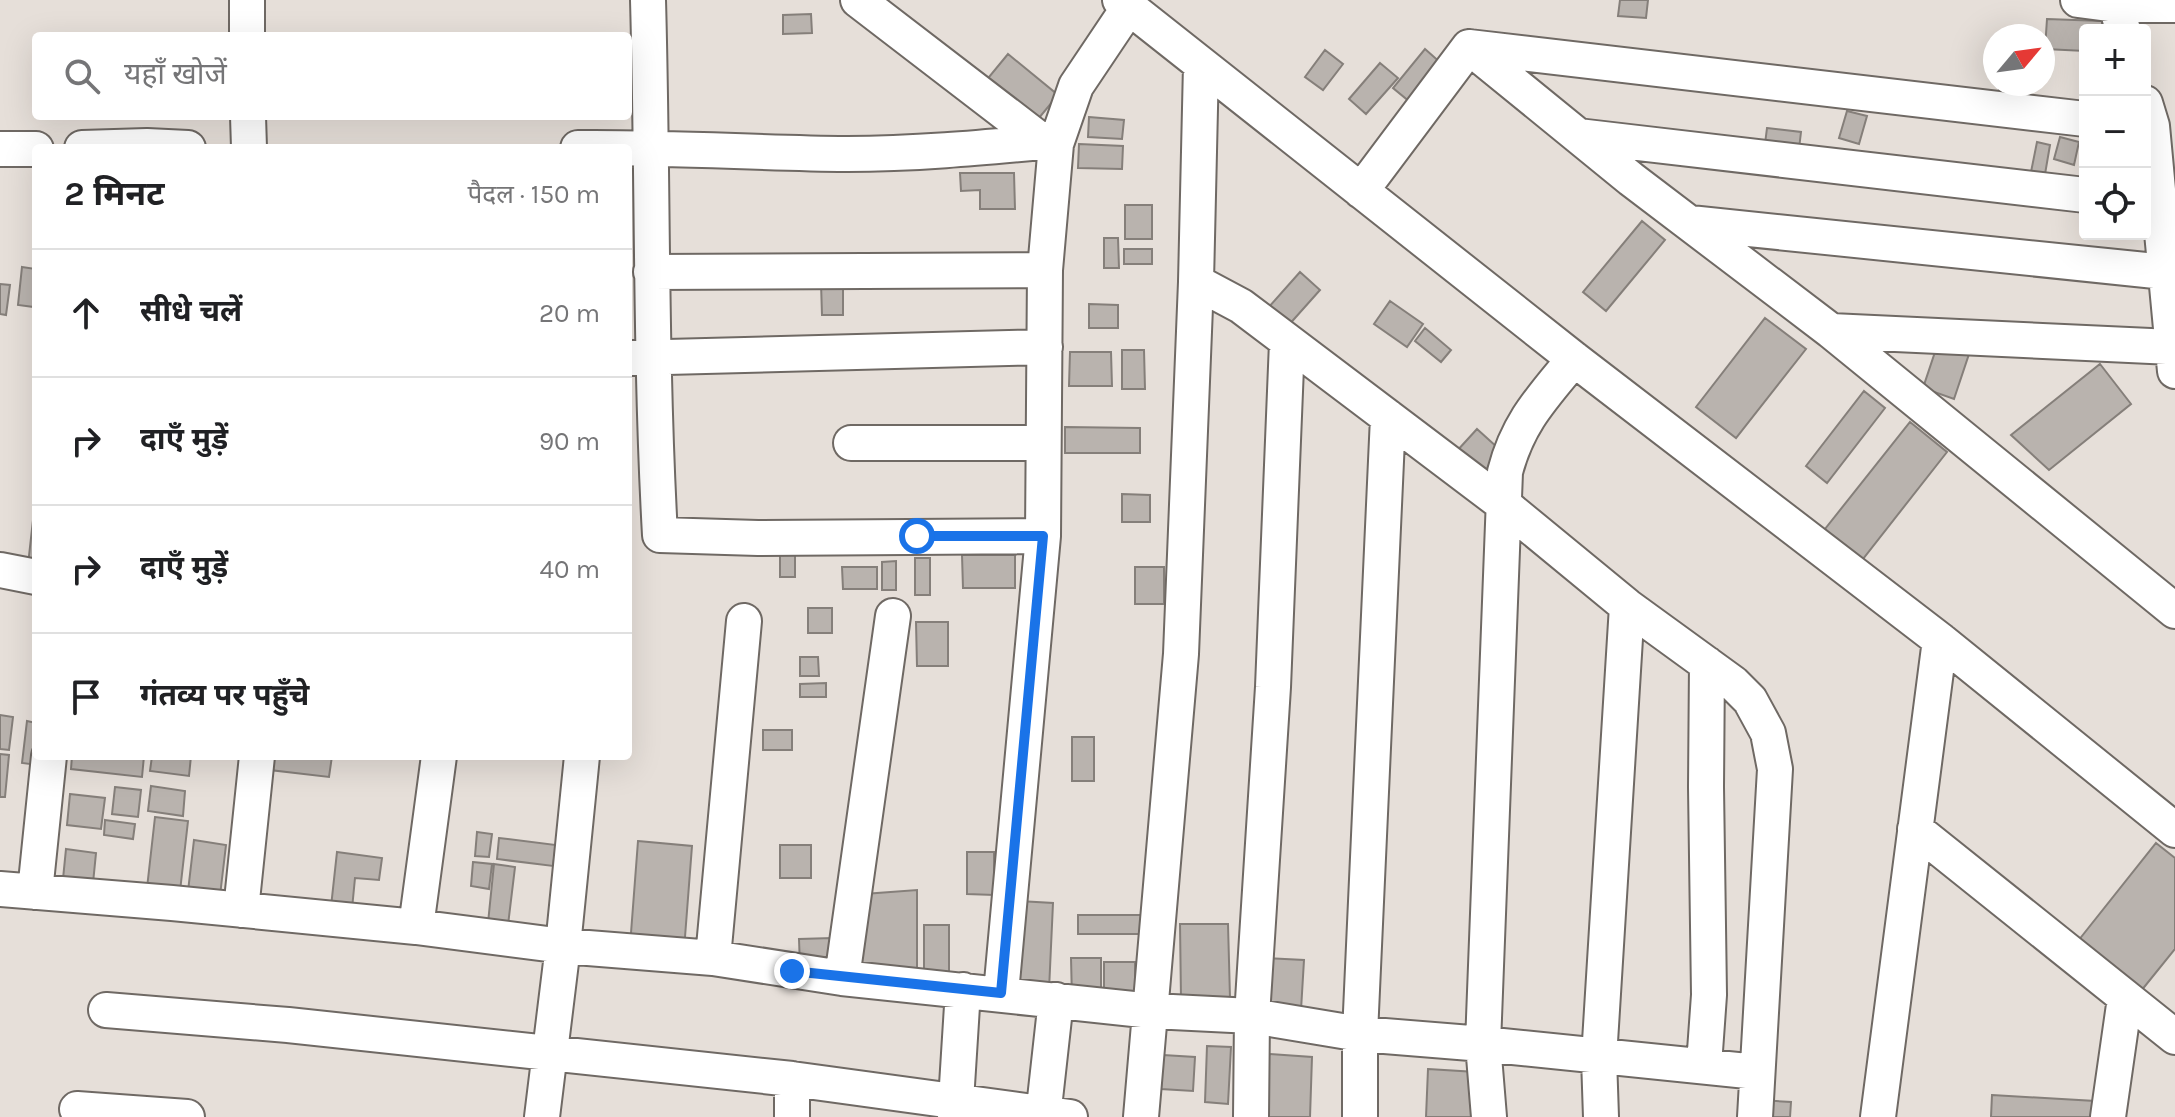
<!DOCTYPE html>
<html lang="hi">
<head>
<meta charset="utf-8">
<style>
	body { margin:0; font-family:Karla,"Noto Sans Devanagari",sans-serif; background:#f6f6f6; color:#202124 }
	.controls { position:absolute; right:24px; top:24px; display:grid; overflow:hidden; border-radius:8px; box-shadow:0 8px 32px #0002 }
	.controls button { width:72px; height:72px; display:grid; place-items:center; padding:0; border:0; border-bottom:2px solid #e0e0e0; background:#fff; color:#202124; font:40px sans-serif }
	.compass { position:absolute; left:1983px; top:24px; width:72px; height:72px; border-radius:50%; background:#fff; box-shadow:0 8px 32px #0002; rotate:61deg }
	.stop { position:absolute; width:24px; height:24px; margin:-18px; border:6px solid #1a73e8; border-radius:50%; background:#fff }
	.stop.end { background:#1a73e8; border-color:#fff; box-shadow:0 2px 8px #0008 }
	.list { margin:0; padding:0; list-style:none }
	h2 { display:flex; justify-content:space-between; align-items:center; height:104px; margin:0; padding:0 32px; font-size:34px }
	h2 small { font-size:26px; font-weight:400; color:#757577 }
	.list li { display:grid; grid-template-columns:52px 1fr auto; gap:24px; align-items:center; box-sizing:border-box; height:128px; padding:0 32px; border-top:2px solid #e0e0e0 }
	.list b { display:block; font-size:30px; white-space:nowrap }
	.list em { font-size:26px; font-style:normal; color:#757577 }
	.icon { flex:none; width:44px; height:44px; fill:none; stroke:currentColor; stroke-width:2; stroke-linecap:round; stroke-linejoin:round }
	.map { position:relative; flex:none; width:2175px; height:1117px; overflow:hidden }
	.search { position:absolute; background:#fff; box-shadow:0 8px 32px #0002; left:32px; top:32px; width:600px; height:88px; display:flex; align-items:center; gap:20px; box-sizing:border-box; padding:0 28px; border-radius:8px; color:#757577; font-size:30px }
	.panel { position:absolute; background:#fff; box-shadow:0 8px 32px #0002; left:32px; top:144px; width:600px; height:616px; border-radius:8px }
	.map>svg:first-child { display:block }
</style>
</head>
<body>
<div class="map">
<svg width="2175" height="1117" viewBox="0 0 2175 1117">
	<rect width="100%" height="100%" fill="#e6dfd9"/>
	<!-- building -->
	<path fill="#b9b3ae" stroke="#857f7a" stroke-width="2" d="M1620,0H1648L1646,18L1618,16Z
		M811,14L812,33L783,34V15Z
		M2047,19L2102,21V30H2085V51L2045,49Z
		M1425,49L1442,64L1410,102L1393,88Z
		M1325,50L1343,64L1323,90L1305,77Z
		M1008,54L1058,95L1034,124L984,83Z
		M1380,63L1398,78L1366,114L1349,99Z
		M1999,84H2025L2024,92L1999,91Z
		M1847,111L1867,116L1859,144L1839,138Z
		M1089,117L1124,120L1122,139L1088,137Z
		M1767,128L1801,132L1798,157L1764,152Z
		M2060,137L2079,142L2074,165L2054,159Z
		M2037,142L2050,145L2044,180L2030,177Z
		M1079,144L1123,146L1122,169L1078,168Z
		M960,173H1014L1015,209H980V190L961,191Z
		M1125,205H1152V239H1125Z
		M1642,221L1665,240L1606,311L1583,292Z
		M1104,238H1118L1119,268H1104Z
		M1124,249H1152V264H1124Z
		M22,267L36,269L34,307L18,305Z
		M1300,272L1320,290L1287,327L1267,309Z
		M821,283H843V315H822Z
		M0,284L10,285L6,315L0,314Z
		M1390,301L1423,324L1407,347L1374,324Z
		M1089,304L1118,305V328H1089Z
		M1765,318L1806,349L1736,438L1696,407Z
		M1425,328L1451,350L1441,362L1415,341Z
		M1938,343L1969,354L1954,399L1923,388Z
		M1122,350H1144L1145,389H1122Z
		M1070,352H1111L1112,386H1069Z
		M2100,364L2131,404L2049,470L2011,435Z
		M1864,391L1885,408L1827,483L1806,466Z
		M1910,422L1947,452L1859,564L1821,534Z
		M1065,427L1140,428V453H1065Z
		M1477,429L1498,448L1486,477L1456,452Z
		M1122,494L1150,495V522H1122Z
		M33,520L36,521V566L28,565Z
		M780,554H795V577H780Z
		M962,555H1015V588H963Z
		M915,558H930V595H915Z
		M896,561V590H882V562Z
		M842,567H877V589H843Z
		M1135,567H1164V604H1135Z
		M808,608H832V633H808Z
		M916,622H948V666H917Z
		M800,657H818L819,676H800Z
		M826,683V697H800V684Z
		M0,715L13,717L9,750L0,749Z
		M27,721L36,723V756L45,766L22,763Z
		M763,730H792V750H763Z
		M1072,737H1094V781H1072Z
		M0,754L9,755L5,797H0Z
		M72,756H144L142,777L71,769Z
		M152,756H191L189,776L150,771Z
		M271,756H332L329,777L270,770Z
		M151,786L185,791L183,816L148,811Z
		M115,787L141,790L138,817L112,814Z
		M70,794L105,798L101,829L67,825Z
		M155,817L188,821L179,900L146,897Z
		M105,820L135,824L133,839L104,835Z
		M477,832L492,834L489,857L475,856Z
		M499,838L556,845L553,866L497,859Z
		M194,840L226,845L219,904L187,900Z
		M638,841L692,846L684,950L630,946Z
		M2156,843L2175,858V949L2141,991L2078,941Z
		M780,845H811V878H780Z
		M66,849L96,853L93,883L63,879Z
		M337,852L382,858L379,880L355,878L351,919L330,916Z
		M967,852H994V895L967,894Z
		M473,862L492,864L489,889L471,886Z
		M494,864L515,867L508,925L488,923Z
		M917,890V973L858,964L864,894Z
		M1019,901L1053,903L1049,990L1015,989Z
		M1078,915H1141V934H1078Z
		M1180,924H1228L1230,998L1181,999Z
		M924,925H949V973L924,972Z
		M832,938V967H800L799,939Z
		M1071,958H1101V999H1072Z
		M1265,958L1304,960L1301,1010L1263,1008Z
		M1104,962H1135V999H1104Z
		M1207,1046L1231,1047L1228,1104L1205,1102Z
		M1269,1054L1312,1057L1310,1117H1266Z
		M1163,1055L1195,1057L1193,1091L1161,1089Z
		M1428,1069L1476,1072L1474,1117H1426Z
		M1992,1095L2095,1101L2094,1117H1991Z
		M1761,1100L1791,1102L1790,1117H1760Z"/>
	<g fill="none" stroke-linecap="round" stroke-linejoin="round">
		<defs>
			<path id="street" d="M247,0V36
				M648,0C653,178 650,356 660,535L758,538L1043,536
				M858,0L1043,142
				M1120,0L1574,359L1940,640L2175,830
				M2078,0L2116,5L2123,30
				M2114,0L2116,5H2175
				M1469,47L2085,119
				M2145,103L2152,126L2175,371
				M248,116L249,148
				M1578,136L2085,195
				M82,148L147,146L188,148
				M578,148C668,147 757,153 847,154C913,154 978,148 1043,142L1056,144
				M0,149H36
				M1361,191L1469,47L1631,179L1831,331L2175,611
				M1690,223L2165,272
				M651,272L1045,270
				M1196,282L1241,306L1503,504L1627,606L1733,683L1750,700L1768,733L1775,769L1755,1117
				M1831,331L2172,347
				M628,358L1045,347
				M851,443H1043
				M0,570L36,577
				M1915,829L2175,1037
				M0,889L172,903L416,927L563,946L713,958L842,978L1152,1011L1252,1016L1360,1034L1483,1044L1757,1072
				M35,892L49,756
				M241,910L257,756
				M416,927L439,756
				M713,958L744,621
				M842,978L893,616
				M1001,993L1043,536L1045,270L1056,144L1076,86L1129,7
				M106,1010L288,1025L792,1079L1070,1117
				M1704,1065L1709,995L1706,787L1707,664
				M792,1079V1117
				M77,1109L187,1117
				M542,1117L563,946L582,756
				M955,1117L963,990
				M1043,1117L1056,1000
				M1141,1117L1181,654L1196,282L1201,65
				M1251,1117L1252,1016L1273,687L1287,342
				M1360,1117V1034L1388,417
				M1489,1117L1483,1044L1505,472C1518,422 1542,398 1574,359
				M1601,1117L1599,1058L1627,606
				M1878,1117L1940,640
				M2108,1117L2125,998"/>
		</defs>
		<!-- street casing -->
		<use href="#street" stroke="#6f6964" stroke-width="38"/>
		<!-- street -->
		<use href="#street" stroke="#fff" stroke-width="34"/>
	</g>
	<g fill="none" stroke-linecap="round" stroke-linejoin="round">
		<!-- route -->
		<path stroke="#1a73e8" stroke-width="10" d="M792,971L1001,993L1043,536H917"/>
	</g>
</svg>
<div class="controls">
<button>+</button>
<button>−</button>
<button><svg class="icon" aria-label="locate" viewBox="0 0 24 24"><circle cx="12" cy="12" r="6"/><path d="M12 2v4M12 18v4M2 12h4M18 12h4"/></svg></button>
</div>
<svg class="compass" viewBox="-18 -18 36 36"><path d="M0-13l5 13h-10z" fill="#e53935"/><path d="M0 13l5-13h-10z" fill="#757577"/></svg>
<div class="stop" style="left:917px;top:536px"></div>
<div class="stop end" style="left:792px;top:971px"></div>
<div class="search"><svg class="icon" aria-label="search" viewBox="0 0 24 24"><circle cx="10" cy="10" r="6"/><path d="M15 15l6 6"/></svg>यहाँ खोजें</div>
<section class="panel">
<h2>2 मिनट<small>पैदल · 150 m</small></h2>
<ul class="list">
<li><svg class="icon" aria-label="ahead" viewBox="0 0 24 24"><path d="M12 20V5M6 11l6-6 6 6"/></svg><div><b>सीधे चलें</b></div><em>20 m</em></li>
<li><svg class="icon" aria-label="right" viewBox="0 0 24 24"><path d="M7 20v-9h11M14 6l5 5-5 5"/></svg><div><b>दाएँ मुड़ें</b></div><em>90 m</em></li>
<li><svg class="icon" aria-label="right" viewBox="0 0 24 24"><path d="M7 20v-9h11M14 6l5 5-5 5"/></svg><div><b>दाएँ मुड़ें</b></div><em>40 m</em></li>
<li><svg class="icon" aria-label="arrive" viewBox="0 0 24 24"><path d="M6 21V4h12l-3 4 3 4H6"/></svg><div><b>गंतव्य पर पहुँचे</b></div></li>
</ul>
</section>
</div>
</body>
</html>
